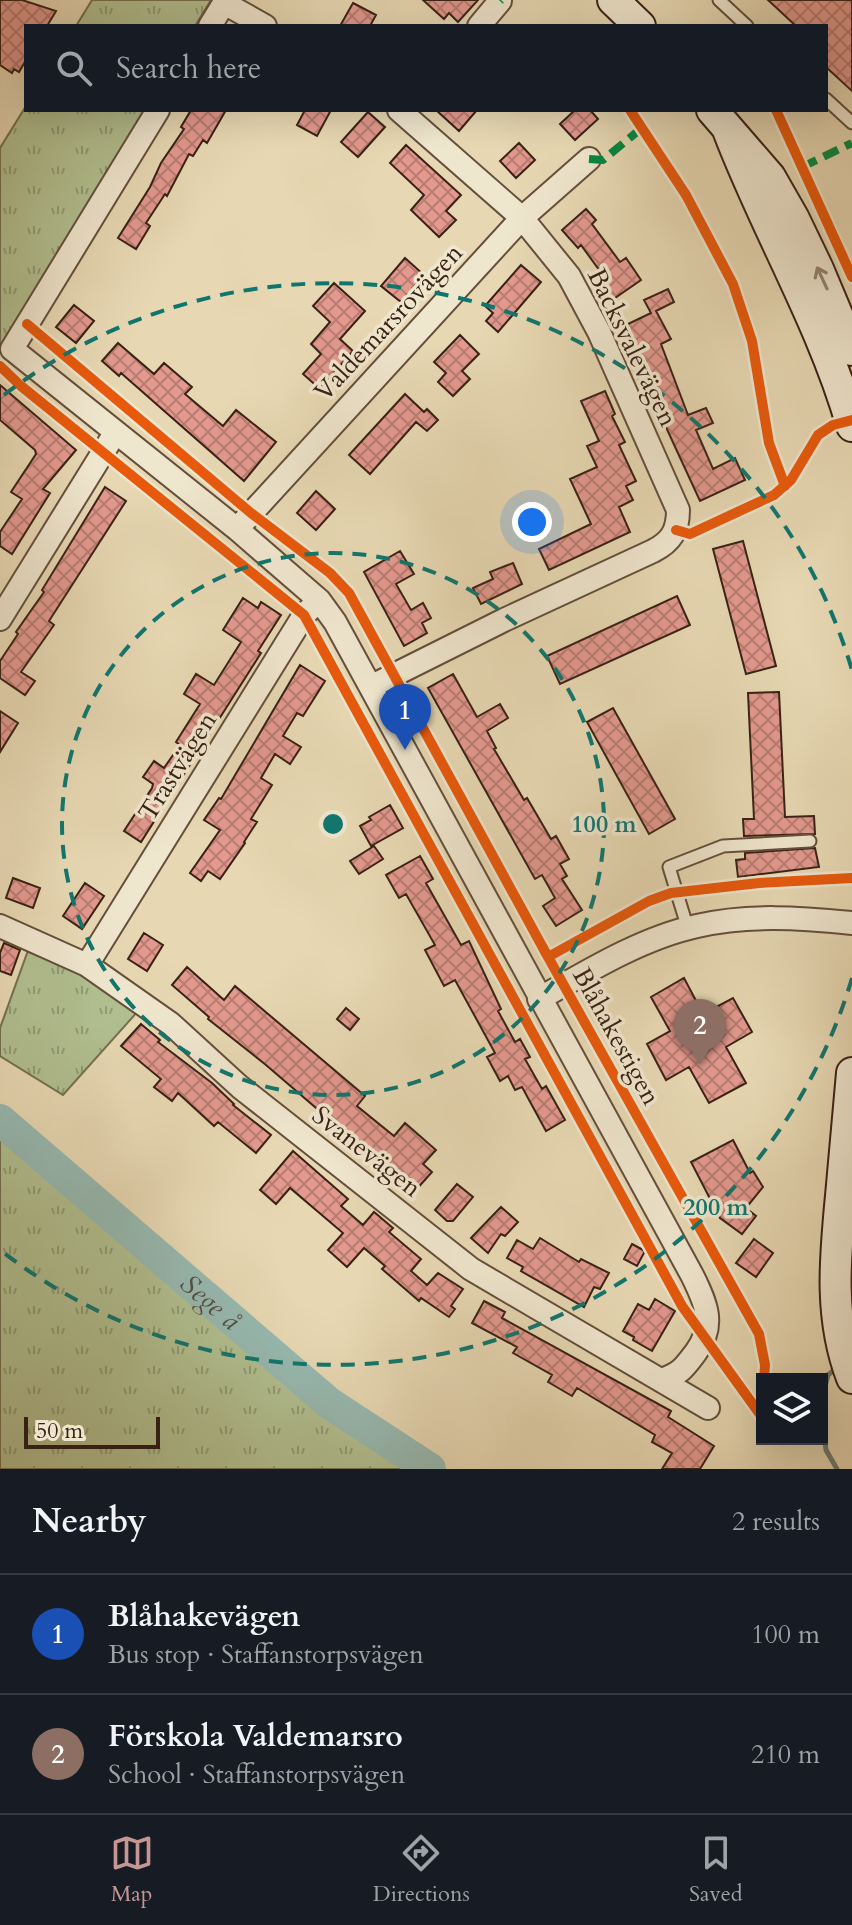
<!DOCTYPE html>
<html lang="en">
<head>
<meta charset="utf-8">
<style>
	body { margin:0; font-family:Cardo,serif; background:#20242c; color:#f1f3f6 }
	.controls { position:absolute; right:24px; bottom:24px; display:grid; overflow:hidden; border-radius:0px; box-shadow:0 8px 32px #0002 }
	.controls button { width:72px; height:72px; display:grid; place-items:center; padding:0; border:0; border-bottom:2px solid #363941; background:#171b24; color:#f1f3f6; font:40px sans-serif }
	.scale { position:absolute; left:24px; bottom:20px; width:136px; box-sizing:border-box; padding-left:8px; border:4px solid #392115; border-top:0; font-size:22px; line-height:28px; white-space:nowrap; color:#392115; -webkit-text-stroke:6px #efe6ce; paint-order:stroke }
	.you { position:absolute; left:532px; top:522px; width:28px; height:28px; margin:-20px; border:6px solid #fff; border-radius:50%; background:#1a73e8; box-shadow:0 0 0 12px #1a73e833 }
	.badge { display:grid; place-items:center; width:52px; height:52px; border-radius:50%; background:#c59692; color:#fff; font-size:26px; font-weight:700 }
	.pin { position:absolute; translate:-50% -66px; filter:drop-shadow(0 2px 4px #0008) }
	.pin::after { content:''; position:absolute; top:42px; width:28px; height:24px; background:inherit; clip-path:polygon(0 0,100% 0,50% 100%) }
	.list { margin:0; padding:0; list-style:none }
	h2 { display:flex; justify-content:space-between; align-items:center; height:104px; margin:0; padding:0 32px; font-size:34px }
	h2 small { font-size:26px; font-weight:400; color:#9ea1a6 }
	.list li { display:grid; grid-template-columns:52px 1fr auto; gap:24px; align-items:center; box-sizing:border-box; height:120px; padding:0 32px; border-top:2px solid #363941 }
	.list b { display:block; font-size:30px; white-space:nowrap }
	.list p { margin:0; font-size:26px; white-space:nowrap; color:#9ea1a6 }
	.list em { font-size:26px; font-style:normal; color:#9ea1a6 }
	.icon { flex:none; width:44px; height:44px; fill:none; stroke:currentColor; stroke-width:2; stroke-linecap:round; stroke-linejoin:round }
	.map { position:relative; flex:none; width:852px; height:1469px; overflow:hidden }
	.search { position:absolute; background:#171b24; box-shadow:0 8px 32px #0002; left:24px; right:24px; top:24px; height:88px; display:flex; align-items:center; gap:20px; box-sizing:border-box; padding:0 28px; border-radius:0px; color:#9ea1a6; font-size:30px }
	.sheet { height:344px; background:#171b24 }
	nav { display:flex; justify-content:space-around; align-items:center; box-sizing:border-box; height:112px; border-top:2px solid #363941; background:#171b24; font-size:22px; color:#9ea1a6 }
	nav a { display:grid; justify-items:center; gap:4px }
	nav .on { color:#c59692 }
	.map>svg:first-child { display:block }
</style>
</head>
<body>
<div class="map">
<svg width="852" height="1469" viewBox="0 0 852 1469">
	<defs>
		<pattern id="grass-tufts" width="24" height="20" patternUnits="userSpaceOnUse" patternTransform="scale(2)"><rect width="24" height="20" fill="#b1bf90"/><path d="M3 7l-1-3M5 7V3M7 7l1-3M15 17l-1-3M17 17v-4M19 17l1-3" fill="none" stroke="#919b74"/></pattern>
		<pattern id="building-cross-hatch" width="8" height="8" patternUnits="userSpaceOnUse" patternTransform="scale(2)"><rect width="8" height="8" fill="#e3998e"/><path d="M0 0l8 8M0 8l8-8" fill="none" stroke="#b97c73"/></pattern>
	</defs>
	<rect width="100%" height="100%" fill="#e7d8b3"/>
	<filter id="stains"><feTurbulence type="fractalNoise" baseFrequency=".0025" numOctaves="4"/><feColorMatrix values="0 0 0 0 .2 0 0 0 0 .09 0 0 0 0 .02 0 0 0 .5 -.17"/></filter>
	<radialGradient id="worn" r=".72"><stop offset=".6" stop-color="#630" stop-opacity="0"/><stop offset="1" stop-color="#630" stop-opacity=".3"/></radialGradient>
	<!-- grass -->
	<path fill="url(#grass-tufts)" stroke="#757052" stroke-width="2" d="M92,0H211L195,26H76Z
		M26,106V110H145L0,349V148Z
		M30,945L85,975L139,1010L63,1095L0,1056V1028Z
		M0,1120L329,1403L430,1469H0Z"/>
	<g fill="none" stroke-linecap="round" stroke-linejoin="round">
		<!-- stream -->
		<path stroke="#717c72" stroke-width="5" d="M822,1398L828,1375L839,1366
			M822,1413L826,1450L837,1469"/>
		<!-- river -->
		<path stroke="#97b9b0" stroke-width="32" id="s1" d="M0,1120L329,1403L430,1469"/>
	</g>
	<!-- building -->
	<path fill="url(#building-cross-hatch)" stroke="#392115" stroke-width="2" d="M0,0H22L56,11L47,26H26V60L19,72L14,69L12,73L0,65Z
		M423,0H478L458,22L449,13L444,19Z
		M768,0H852V91L826,67V26H796Z
		M353,3L376,15L370,26H340Z
		M191,110H226L207,143L203,140L193,156L189,154L167,196L165,194L146,223L150,226L136,249L118,238L150,187L161,163L184,129L181,127Z
		M305,110H331L317,136L297,125Z
		M436,110H477L459,131Z
		M575,110H590L598,119L575,140L560,124Z
		M368,112L385,127L358,157L341,142Z
		M519,143L535,160L516,178L500,161Z
		M406,145L461,195L446,211L456,220L439,237L411,210L424,195L390,163Z
		M586,209L596,220L592,224L620,262L626,258L641,280L612,300L597,277L602,274L581,245L578,248L562,230Z
		M405,258L424,275L401,302L381,286Z
		M521,265L541,282L498,332L486,321L493,313L485,306Z
		M334,283L365,311L340,339L353,351L320,389L303,374L321,354L311,344L330,322L313,306Z
		M668,289L674,302L656,311L671,339L661,344L688,415L706,408L713,423L696,430L713,469L735,458L745,480L700,501L665,425L638,355L636,356L624,332V326L651,313L644,300Z
		M74,305L94,321L76,343L56,327Z
		M460,335L479,354L462,371L470,379L453,396L438,382L446,373L434,362Z
		M118,343L154,374L164,363L192,387L185,394L223,426L236,410L276,442L244,481L121,373L119,376L102,361Z
		M0,385L76,450L43,489L50,493L12,554L0,546V532L22,499L11,492L36,454L35,450L0,420Z
		M605,391L615,414L612,416L625,442L619,445L636,481L626,486L633,500L619,507L630,532L549,570L539,549L591,524L570,479L597,467L587,446L599,441L581,401Z
		M405,394L424,412L427,409L438,420L427,431L416,422L370,474L349,455Z
		M105,487L126,501L49,621L54,625L21,672L35,681L25,695L0,678V661L18,634L16,632L44,592L42,590Z
		M316,491L335,509L316,530L297,513Z
		M743,541L776,666L746,674L713,549Z
		M400,551L414,574L396,584L411,610L423,603L431,618L422,623L427,633L404,646L364,572Z
		M513,563L522,584L481,604L473,588L493,579L490,572Z
		M677,596L690,625L560,684L547,656Z
		M243,598L258,608L261,602L281,615L258,651L261,653L141,842L124,831L152,788L153,784L143,777L154,761L164,768L180,745L176,742L200,704L184,694L196,674L214,685L241,642L223,630Z
		M300,665L325,681L303,716L297,713L283,736L301,747L290,764L275,754L261,778L272,785L251,819L257,822L244,842L245,843L220,879L208,871L201,881L190,873L220,830L204,820L219,798L221,799Z
		M453,674L477,717L500,704L508,718L487,731L496,748L494,749L524,800L527,798L551,839L556,836L569,859L560,864L567,876L562,879L582,910L556,926L543,906L555,898L542,875L535,879L428,688Z
		M779,692L785,817L814,816L815,834L744,836L743,819H754L748,693Z
		M613,708L675,819L649,834L587,722Z
		M0,711L18,723L0,752Z
		M390,805L403,828L371,846L360,826L371,820L369,817Z
		M374,846L383,859L359,874L350,861Z
		M815,848L819,867L738,877L736,860L745,859V853Z
		M420,856L433,879L426,883L461,945L469,941L501,1009L498,1011L515,1042L520,1039L530,1057L525,1059L542,1089L546,1086L565,1120L546,1131L522,1087L515,1090L508,1076L500,1081L487,1057L495,1053L455,980L444,986L425,950L435,945L406,894L399,898L386,875Z
		M13,878L40,888L33,908L6,898Z
		M85,883L104,896L82,929L63,916Z
		M144,933L163,945L147,971L128,959Z
		M4,943L20,950L11,975L0,971V953Z
		M187,967L224,1000L235,986L365,1096L357,1106L394,1136L405,1123L436,1150L423,1164L432,1172L414,1192L266,1065L208,1019L209,1017L172,985Z
		M684,978L703,1014L733,998L752,1032L726,1047L746,1083L709,1103L689,1067L666,1080L647,1044L670,1031L651,997Z
		M346,1008L359,1019L350,1030L337,1019Z
		M141,1024L160,1040L158,1042L212,1083L234,1104L233,1105L271,1135L256,1153L218,1122L214,1126L178,1093L172,1101L154,1087L161,1079L121,1046Z
		M733,1140L750,1173L753,1171L763,1187L746,1208L756,1216L742,1234L720,1218L691,1162Z
		M293,1151L348,1199L341,1206L363,1225L374,1212L393,1228L389,1232L421,1259L411,1271L427,1285L438,1273L463,1289L451,1306L455,1309L449,1317L421,1298L419,1301L382,1269L385,1266L364,1248L347,1267L328,1250L343,1233L290,1188L276,1204L260,1190Z
		M457,1184L473,1197L453,1221H447L435,1210Z
		M501,1207L518,1222L505,1236L501,1234L488,1253L471,1238Z
		M540,1238L579,1262L581,1259L609,1273L600,1289L594,1287L584,1307L521,1271L523,1267L507,1258L517,1240L533,1249Z
		M754,1239L773,1253L756,1277L736,1263Z
		M632,1244L645,1251L637,1266L624,1259Z
		M655,1299L675,1311L652,1351L633,1340L634,1337L623,1331L638,1304L649,1310Z
		M484,1301L505,1312L502,1318L671,1411L668,1417L714,1446L700,1469H662L672,1453L652,1442L655,1435L577,1388L572,1396L548,1382L552,1375L513,1353L517,1347L472,1323Z"/>
	<g fill="none" stroke-linecap="round" stroke-linejoin="round">
		<defs>
			<path id="lane" d="M719,0L747,26
				M826,99L852,123
				M688,929L669,867L723,846L810,841"/>
			<path id="street" d="M224,3L265,26
				M210,26L226,0
				M479,26L500,1
				M158,110L12,349L237,529L319,600L335,622L692,1275C706,1303 716,1325 696,1352C684,1368 681,1373 662,1380
				M237,529L522,218L589,159
				M0,619L115,433
				M372,686L504,620L653,551C671,542 678,531 678,510L599,332L569,276L522,218L399,110
				M0,926L87,965L171,1024L240,1087L471,1269L708,1408
				M87,965L304,615L319,600
				M539,999C588,971 642,938 697,926C748,914 801,918 852,923"/>
			<path id="secondary" d="M613,0L640,26
				M712,110L770,177L794,219L818,269L852,350
				M728,130C766,230 822,322 852,426
				M852,1073C848,1114 845,1155 841,1196C835,1258 829,1318 852,1378"/>
		</defs>
		<!-- lane casing -->
		<use href="#lane" stroke="#644f3c" stroke-width="15"/>
		<!-- street casing -->
		<use href="#street" stroke="#644f3c" stroke-width="26"/>
		<!-- secondary casing -->
		<use href="#secondary" stroke="#392115" stroke-width="34"/>
		<!-- lane -->
		<use href="#lane" stroke="#efe6ce" stroke-width="11"/>
		<!-- street -->
		<use href="#street" stroke="#efe6ce" stroke-width="22"/>
		<!-- secondary -->
		<use href="#secondary" stroke="#efe6ce" stroke-width="30"/>
		<!-- quiet -->
		<path stroke="#00873e" stroke-width="8" stroke-dasharray="16 8" stroke-linecap="butt" d="M500,1L501,0
			M589,159L603,160L643,127
			M802,167L852,143"/>
		<defs>
			<path id="cycleway" d="M630,110L686,195L733,284L752,341L769,443L785,486
				M776,110L852,277
				M27,324L251,513L330,573L349,593L548,957
				M0,366L21,386L304,615L682,1306L762,1417
				M676,530L690,534L774,495L791,480L818,435L833,425L852,420
				M764,1379L765,1365L759,1334L548,957L649,901L671,893L759,883L852,878"/>
		</defs>
		<!-- cycleway casing -->
		<use href="#cycleway" stroke="#efe6ce" stroke-width="15"/>
		<!-- cycleway -->
		<use href="#cycleway" stroke="#e8590c" stroke-width="10"/>
	</g>
	<!-- one-way arrows -->
	<defs><path id="oneway-shaft" d="M-6 0H5M1.5-3L5.5 0L1.5 3" fill="none" stroke-width="1.6" stroke-linecap="round" stroke-linejoin="round" transform="scale(2)"/></defs>
	<use stroke="#948472" href="#oneway-shaft" transform="translate(822 278) rotate(-115)"/>
	<!-- distance rings -->
	<g fill="none" stroke="#0f766e" stroke-width="4" stroke-dasharray="14 10">
		<circle cx="333" cy="824" r="271"/>
		<path d="M852 978A541 541 0 0 1 4 1253M4 395A541 541 0 0 1 852 670"/>
	</g>
	<g text-anchor="middle" stroke-width="7" stroke-linejoin="round" paint-order="stroke">
		<!-- street labels -->
		<g font-size="26" fill="#392115" stroke="#efe6ce">
			<text transform="translate(388 322) rotate(-47)" y="9">Valdemarsrovägen</text>
			<text transform="translate(633 347) rotate(64)" y="9">Backsvalevägen</text>
			<text transform="translate(177 766) rotate(-58)" y="9">Trastvägen</text>
			<text transform="translate(617 1036) rotate(61)" y="9">Blåhakestigen</text>
			<text transform="translate(367 1151) rotate(38)" y="9">Svanevägen</text>
		</g>
		<!-- water labels -->
		<g font-size="28" font-style="italic" fill="#554f44" stroke="#efe6ce">
			<text dy="10" stroke="none"><textPath href="#s1" startOffset="278">Sege å</textPath></text>
		</g>
	</g>
	<circle cx="333" cy="824" r="12" fill="#0f766e" stroke="#efe6ce" stroke-width="4"/>
	<g font-size="24" text-anchor="middle" font-weight="bold" fill="#0f766e" stroke="#efe6ce" stroke-width="7" stroke-linejoin="round" paint-order="stroke">
		<text x="604" y="832">100 m</text>
		<text x="716" y="1215">200 m</text>
	</g>
	<rect width="100%" height="100%" filter="url(#stains)"/>
	<rect width="100%" height="100%" fill="url(#worn)"/>
</svg>
<div class="controls">
<button><svg class="icon" aria-label="layers" viewBox="0 0 24 24"><path d="M12 4l9 5-9 5-9-5zM3 14l9 5 9-5"/></svg></button>
</div>
<div class="scale">50 m</div>
<div class="you"></div>
<div class="pin badge" style="left:405px;top:750px;background:#1a4fb4">1</div>
<div class="pin badge" style="left:700px;top:1065px;background:#8d6e63">2</div>
<div class="search"><svg class="icon" aria-label="search" viewBox="0 0 24 24"><circle cx="10" cy="10" r="6"/><path d="M15 15l6 6"/></svg>Search here</div>
</div>
<section class="sheet">
<h2>Nearby<small>2 results</small></h2>
<ul class="list">
<li><span class="badge" style="background:#1a4fb4">1</span><div><b>Blåhakevägen</b><p>Bus stop · Staffanstorpsvägen</p></div><em>100 m</em></li>
<li><span class="badge" style="background:#8d6e63">2</span><div><b>Förskola Valdemarsro</b><p>School · Staffanstorpsvägen</p></div><em>210 m</em></li>
</ul>
</section>
<nav>
<a class="on"><svg class="icon" aria-label="map" viewBox="0 0 24 24"><path d="M3 6l6-2 6 2 6-2v14l-6 2-6-2-6 2zM9 4v14M15 6v14"/></svg>Map</a>
<a><svg class="icon" aria-label="directions" viewBox="0 0 24 24"><path d="M12 3l9 9-9 9-9-9zM9 14v-3h6M13 9l2 2-2 2"/></svg>Directions</a>
<a><svg class="icon" aria-label="saved" viewBox="0 0 24 24"><path d="M7 4h10v16l-5-4-5 4z"/></svg>Saved</a>
</nav>
</body>
</html>
